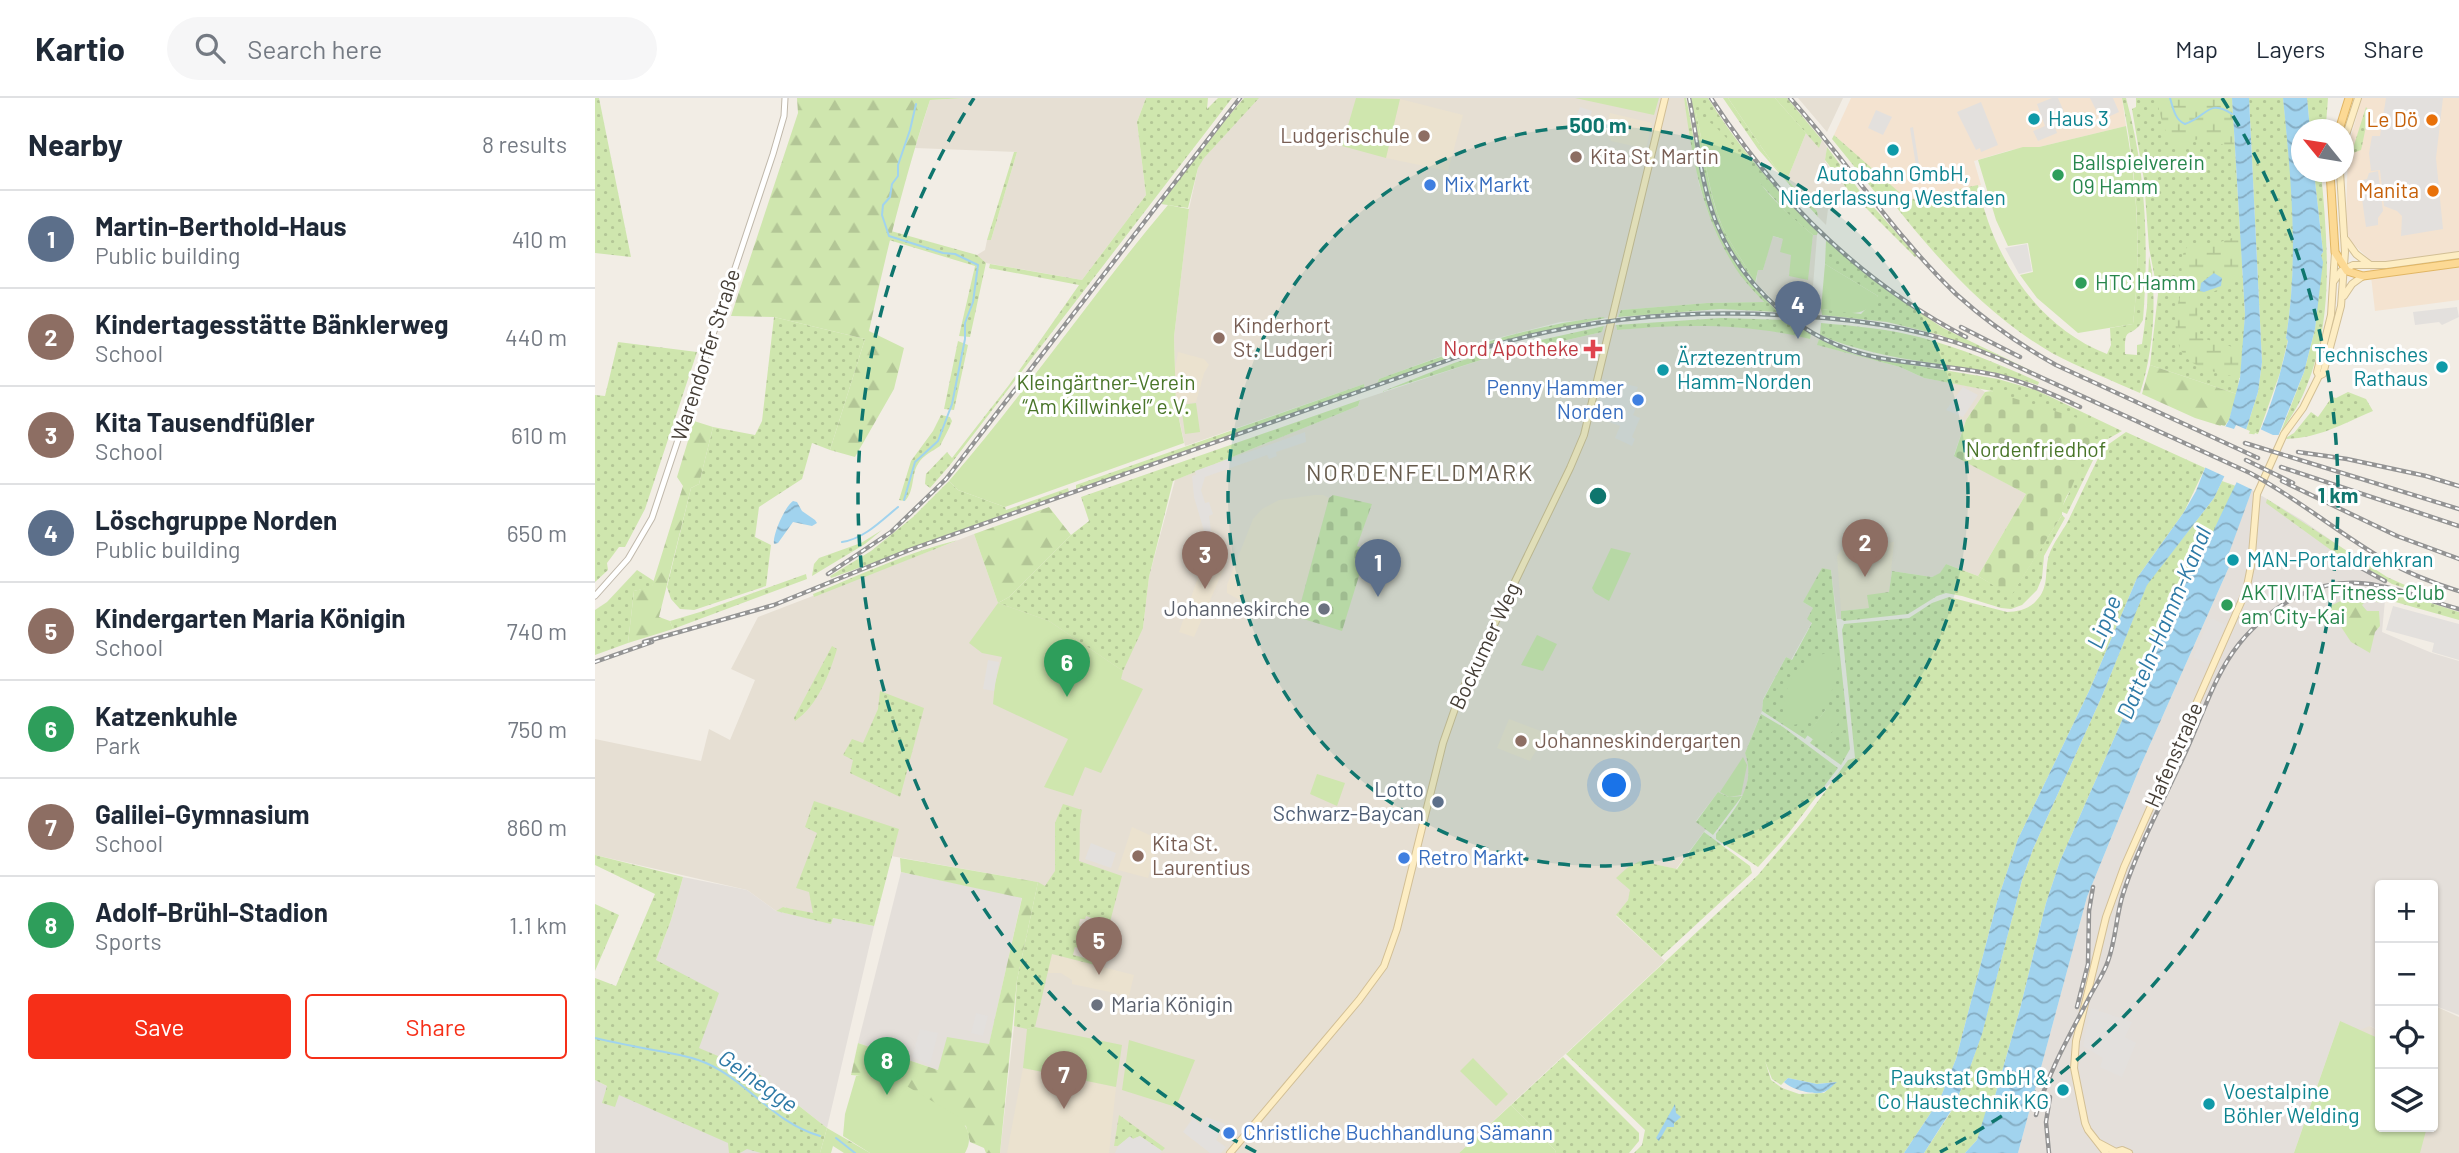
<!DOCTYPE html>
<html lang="en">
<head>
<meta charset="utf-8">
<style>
	body { margin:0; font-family:Barlow,sans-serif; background:#f6f6f7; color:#1f2937 }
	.controls { position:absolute; right:21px; bottom:21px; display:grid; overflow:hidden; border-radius:7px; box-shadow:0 2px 5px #0004 }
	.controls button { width:63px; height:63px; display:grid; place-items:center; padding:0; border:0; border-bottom:2px solid #e0e1e3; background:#fff; color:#1f2937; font:35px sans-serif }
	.compass { position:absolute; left:1696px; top:21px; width:63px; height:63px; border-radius:50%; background:#fff; box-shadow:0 2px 5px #0004; rotate:300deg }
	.you { position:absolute; left:1020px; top:688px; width:24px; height:24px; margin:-18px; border:5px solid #fff; border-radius:50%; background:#1a73e8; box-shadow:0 0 0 10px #1a73e833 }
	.badge { display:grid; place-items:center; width:46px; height:46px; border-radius:50%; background:#f62f18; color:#fff; font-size:23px; font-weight:700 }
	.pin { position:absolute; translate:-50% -58px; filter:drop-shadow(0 2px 4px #0008) }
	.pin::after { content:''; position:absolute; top:37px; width:24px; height:21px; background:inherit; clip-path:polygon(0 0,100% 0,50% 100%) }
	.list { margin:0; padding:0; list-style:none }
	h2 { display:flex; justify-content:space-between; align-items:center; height:91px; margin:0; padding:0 28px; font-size:30px }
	h2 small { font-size:23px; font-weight:400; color:#747a83 }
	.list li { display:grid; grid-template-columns:46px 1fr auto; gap:21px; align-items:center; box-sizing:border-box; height:98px; padding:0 28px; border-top:2px solid #e0e1e3 }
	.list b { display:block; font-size:26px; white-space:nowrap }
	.list p { margin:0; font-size:23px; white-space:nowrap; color:#747a83 }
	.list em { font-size:23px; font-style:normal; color:#747a83 }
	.actions { display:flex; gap:14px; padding:21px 28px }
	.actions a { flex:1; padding:16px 0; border:2px solid #f62f18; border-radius:7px; text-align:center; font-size:24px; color:#f62f18 }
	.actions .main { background:#f62f18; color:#fff }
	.icon { flex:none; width:38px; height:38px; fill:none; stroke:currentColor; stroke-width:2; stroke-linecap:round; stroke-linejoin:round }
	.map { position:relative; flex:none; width:1864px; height:1055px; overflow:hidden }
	header { display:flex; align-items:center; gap:42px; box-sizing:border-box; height:98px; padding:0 35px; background:#fff; border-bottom:2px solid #e0e1e3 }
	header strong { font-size:33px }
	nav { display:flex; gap:38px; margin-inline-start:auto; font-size:24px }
	.search { width:490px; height:63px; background:#f6f6f7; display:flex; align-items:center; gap:18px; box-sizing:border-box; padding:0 24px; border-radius:38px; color:#747a83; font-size:26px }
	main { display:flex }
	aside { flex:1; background:#fff }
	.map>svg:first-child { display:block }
</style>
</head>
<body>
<header>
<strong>Kartio</strong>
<div class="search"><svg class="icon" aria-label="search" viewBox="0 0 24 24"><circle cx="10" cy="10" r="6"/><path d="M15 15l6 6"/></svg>Search here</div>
<nav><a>Map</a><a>Layers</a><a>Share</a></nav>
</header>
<main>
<aside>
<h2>Nearby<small>8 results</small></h2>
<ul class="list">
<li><span class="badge" style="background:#5c6f8a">1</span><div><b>Martin-Berthold-Haus</b><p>Public building</p></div><em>410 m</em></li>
<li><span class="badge" style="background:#8d6e63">2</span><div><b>Kindertagesstätte Bänklerweg</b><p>School</p></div><em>440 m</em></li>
<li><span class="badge" style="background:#8d6e63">3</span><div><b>Kita Tausendfüßler</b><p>School</p></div><em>610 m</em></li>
<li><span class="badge" style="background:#5c6f8a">4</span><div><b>Löschgruppe Norden</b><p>Public building</p></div><em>650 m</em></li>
<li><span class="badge" style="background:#8d6e63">5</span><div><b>Kindergarten Maria Königin</b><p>School</p></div><em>740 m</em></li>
<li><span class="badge" style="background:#2e9e5b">6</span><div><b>Katzenkuhle</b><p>Park</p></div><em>750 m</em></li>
<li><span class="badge" style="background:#8d6e63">7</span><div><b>Galilei-Gymnasium</b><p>School</p></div><em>860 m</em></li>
<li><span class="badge" style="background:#2e9e5b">8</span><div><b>Adolf-Brühl-Stadion</b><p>Sports</p></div><em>1.1 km</em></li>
</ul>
<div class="actions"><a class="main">Save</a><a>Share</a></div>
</aside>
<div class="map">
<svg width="1864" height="1055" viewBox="0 0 1864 1055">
	<defs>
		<pattern id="grass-dots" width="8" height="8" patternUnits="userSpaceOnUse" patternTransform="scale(1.75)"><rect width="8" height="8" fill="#cfe6ae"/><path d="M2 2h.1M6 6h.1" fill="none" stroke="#b3c696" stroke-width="1.8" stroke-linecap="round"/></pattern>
		<pattern id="forest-firs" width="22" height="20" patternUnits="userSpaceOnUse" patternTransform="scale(1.75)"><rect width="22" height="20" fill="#cfe6ae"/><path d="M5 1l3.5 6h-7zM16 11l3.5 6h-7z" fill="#b3c696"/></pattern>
		<pattern id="wetland-marsh" width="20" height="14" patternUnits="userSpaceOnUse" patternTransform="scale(1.75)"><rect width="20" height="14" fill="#cfe6ae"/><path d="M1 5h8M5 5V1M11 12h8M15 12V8" fill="none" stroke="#b3c696"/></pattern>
		<pattern id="cemetery-stones" width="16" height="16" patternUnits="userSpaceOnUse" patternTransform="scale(1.75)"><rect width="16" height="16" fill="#cfe6ae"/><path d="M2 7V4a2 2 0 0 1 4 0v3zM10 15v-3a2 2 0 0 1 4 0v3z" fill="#b3c696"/></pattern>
		<pattern id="water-waves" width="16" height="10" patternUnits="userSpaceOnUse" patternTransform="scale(1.75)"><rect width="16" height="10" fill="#a1d3ee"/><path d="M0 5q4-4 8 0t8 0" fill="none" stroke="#85acc2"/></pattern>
	</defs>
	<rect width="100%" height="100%" fill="#f2ede5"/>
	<!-- residential -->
	<path fill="#e6dfd3" d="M371,0H551L542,24L551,97L487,182L391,165L384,162L382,157L390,152L392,142H396L422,54L320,50L335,2Z
		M649,0H1089L1104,86L1113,114L1139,167L1169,204L1112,205L1026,212L1023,219L965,224L879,246L784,281L782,286L770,291L769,286L590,348L581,307L579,239L594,111L603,70L622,31Z
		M1203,0H1248L1232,34Z
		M1211,35L1224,49L1227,42L1232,49L1230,63L1253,92L1241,108L1233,111L1231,127L1223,119L1222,113L1192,82Z
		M1218,137H1222L1216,214L1189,213L1161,185L1163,171L1168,172L1177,138L1188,141L1212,182Z
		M1021,227L1022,232L1067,228L1120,227L1186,233L1214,240L1216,236L1224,241L1223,247L1305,269L1329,280L1384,290L1390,294L1371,322L1359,357L1431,396L1383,478L1351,466L1345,476L1337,479L1297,473L1294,494L1246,513V521H1242L1236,472L1208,504L1218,510L1217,524L1196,562L1191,559L1168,601L1167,613L1150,655L1155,667L1150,697L1134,699L1123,694L1101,723L1111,731L1081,771L1045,763L1033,802L1021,818L1070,863L864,1055H405L419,928L443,784L296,758L293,767L219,816L189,809L181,813L152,792L0,757V641L106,663L114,631L135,642L160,582L136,571L163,519L379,436L403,505L548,530L554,479L580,382L763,308L765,302L892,260L1007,234L1009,228Z
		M1838,907L1864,919V1055H1699L1745,923L1775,928L1785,933V1029H1838Z"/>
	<!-- commercial -->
	<path fill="#f4e3d0" d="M1256,0H1527L1531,28L1444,49L1416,52L1379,63L1386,87L1313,103L1239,37Z
		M1767,0H1864V202L1780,213L1774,161L1754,142L1751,124L1753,48Z"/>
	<!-- industrial -->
	<path fill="#e4dfda" d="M1657,392L1707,422L1792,481L1787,534L1837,555L1864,563V917L1838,907V787H1785V933L1775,928L1765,932L1745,923L1699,1055H1423L1492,799L1545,669L1634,469L1630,467L1636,447Z
		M306,774L427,799L394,947L343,972L263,945Z
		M88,779L152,792L181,813L236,825L238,820L279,828L232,1030L161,974L104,951L61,862L76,822Z
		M0,982L12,988L168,1055H0Z"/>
	<!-- education -->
	<path fill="#ebe2cf" d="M805,1L868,17L853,73L791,60Z
		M1015,15L1057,25L1051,51L1016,43L1011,30Z
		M583,254L609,261L614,267L609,275L601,304L582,307L579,276Z
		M720,397H728L734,400L702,519L698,518L696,522L656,508L632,495V487L658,421L667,411L684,402Z
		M1299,444L1294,494L1274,510L1246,513L1242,458L1247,451Z
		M626,463L630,468L599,539L584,534L608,465Z
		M914,621L951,635L935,663L902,650Z
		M537,729L561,740L563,744L553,780L523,772Z
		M457,856L539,877L534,898L477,886V882L466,875H452Z
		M428,970L521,989L514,1055H412Z"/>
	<!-- grass -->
	<path fill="url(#grass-dots)" fill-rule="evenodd" d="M0,0H4L36,159L0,155Z
		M551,0H613L612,11L623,0H637L355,367L335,390L330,386L331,376L352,354L357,360L414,287L484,187L394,170L395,166L487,182L551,97L542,24Z
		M649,0H664L609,60L603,70L593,110L566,106L602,56Z
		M1089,0H1091C1102,51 1106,106 1132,151C1146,175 1164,195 1183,214L1125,211L1023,219L1026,212L1112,205L1169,204C1158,192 1146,180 1138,166C1106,115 1097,58 1089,0Z
		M1096,0H1113C1144,50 1181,92 1223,134L1222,137H1218L1194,117L1101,15C1110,53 1112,92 1127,128C1136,148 1150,165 1160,185C1152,173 1142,162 1135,149C1110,104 1105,50 1096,0Z
		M1128,0H1133L1180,69L1222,113L1223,119L1163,51Z
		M1180,0H1192L1227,42L1224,50Z
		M1527,0H1531C1551,72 1554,148 1548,222C1536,243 1529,224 1530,256L1542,257V247L1547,246L1552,209L1554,158C1563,198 1558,257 1545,295C1516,282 1485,270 1457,255C1393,218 1344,163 1298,105L1292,109L1237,41L1239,37L1313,102L1383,87C1398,159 1441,228 1512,256L1516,247L1515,230L1538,226C1547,150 1542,74 1527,0Z
		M1541,0H1637L1650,216L1648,252L1642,296L1555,267L1563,196L1554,150L1549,82L1537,11L1541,9Z
		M1654,0H1688C1697,79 1704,161 1691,240L1693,242L1685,275L1663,337L1650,335L1663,294L1667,264Z
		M1712,0H1733L1731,26L1740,31H1715Z
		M1771,9L1774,13L1767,48L1766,52L1758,55L1759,47Z
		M1232,49L1267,96L1322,158L1320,159L1253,92L1230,62Z
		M419,54H422L396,142H392Z
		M1719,74H1726C1733,149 1740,228 1707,299C1701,312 1692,324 1685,336L1709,274L1720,231L1726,157L1728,154Z
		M296,133L382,157L391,165L375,239L364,238L380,168L294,142Z
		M1231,142L1290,191L1348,230L1447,278L1345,237L1292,224L1227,217L1226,211L1266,216L1283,198L1230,166Z
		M179,219L270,241L235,352L217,345L207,381L164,409L160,439L176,447L171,488L99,512L85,511L76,501L72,489L96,390L104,386L118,329L160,337L167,323Z
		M1008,219L1010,220L903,244L782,286L784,281C858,254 930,228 1008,219Z
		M1126,220L1194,222L1216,236L1215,241C1151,225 1087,226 1022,232L1021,227Z
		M1226,225C1260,228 1295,231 1328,240C1368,251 1406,267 1444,284L1443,287C1371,264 1294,267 1225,237Z
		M1009,228L1007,234L892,260L786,294L859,265L905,251Z
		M1224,241L1256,255L1275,260L1403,281L1441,292L1527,333L1511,342L1502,354L1472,416L1465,413L1475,393L1397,293L1329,280L1305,269L1222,247Z
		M363,243L373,247L359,312L349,311Z
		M23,244L102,254L50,411L30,449H24L12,465L13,472L0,484V297L10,298Z
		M769,286L770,291L763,294L481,392V387Z
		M1753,294L1771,301L1778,313C1745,327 1725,340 1689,341L1699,335L1716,314L1723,319L1737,299L1741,300Z
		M765,302L763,308L578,383L554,479L548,530L528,573L454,523L403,505L414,499L476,437L494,423L486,399Z
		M346,317L355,319L357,323C354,331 349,340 345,348C338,353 328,357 323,366C316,377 320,392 310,403L304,402L316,363L338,333Z
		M1531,334L1610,370L1589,414L1542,480L1495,591L1423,741L1402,804L1361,961L1345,1001L1309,1055H1039L1047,1047L1050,1032L971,956L1163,777L1210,721L1253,662L1260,660L1247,532L1249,526L1314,520L1337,505L1354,499L1412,514C1422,514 1434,511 1441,503C1455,489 1449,473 1454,457C1458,445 1467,434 1473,423C1484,400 1495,377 1506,354L1511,348ZM1170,963L1177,981L1186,987L1193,980L1222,986L1241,984L1229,995L1204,996L1187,990L1176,982Z
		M354,383L363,392L410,409L411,412L473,390L474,394L236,480L235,478L276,453L318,419Z
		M1627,383L1641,388L1611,450L1607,452L1570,525L1465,763L1451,805L1425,911L1400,998L1382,1042L1370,1055H1329L1359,1009L1373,975L1387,935L1427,782L1438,751L1507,598L1552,486L1619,400Z
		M1672,401L1792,479L1830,496L1797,486L1762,464L1751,465V463L1671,405Z
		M1467,417L1470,420L1449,458L1447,480L1442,492L1427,507L1416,511L1406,510L1367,498L1351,495L1342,498L1313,516L1249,523L1246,521V513L1274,510L1272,497L1294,494L1297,473L1337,479L1345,475L1351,466L1383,478L1416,497Z
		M287,432L270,446L217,478L219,466L224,460L266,445Z
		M363,442L219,499L218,496C265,477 313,454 363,442Z
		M1227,470L1236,472L1255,651L1246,667L1215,645L1218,641L1227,647L1231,611L1210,641L1167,613L1168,602L1191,559L1197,562L1217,525L1212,521L1218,510L1208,504Z
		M42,472L59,483L57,489L39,493L33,545L0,557V512L12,504Z
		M211,476L212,481L78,531L75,523L105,514Z
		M1798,493L1864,514V522L1797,503Z
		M237,548L242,551C234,577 223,607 200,623L199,620Z
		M285,593L329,610L305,699L255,675L258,662L248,657L257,641L268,645L283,611Z
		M1166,616L1188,629L1243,670L1193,736L1163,769L1121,741V736C1139,712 1162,688 1150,655Z
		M1123,694L1134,699L1147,698L1118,737L1101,724Z
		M219,703L304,731L279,828L238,820L236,826L181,813L188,809L218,815L214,794L201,790L222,735L210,729Z
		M468,706L487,712C483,729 486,745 484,763L527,778L515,824L497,823V820L491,818L490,821H485L484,828L512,835L508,853L500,851L499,854L480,849L478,857L505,864L504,868L457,856L440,929L432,931L419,928L422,882L443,784L450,788L460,773V725Z
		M1109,734L1155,768L1157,775L1066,859L1021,817L1033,802L1035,792L1021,780L1032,770L1045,763L1082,771Z
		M0,757L88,779L76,822L61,862L124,895L104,950L161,974L232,1030L225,1055H166L152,1051L145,1055H134L133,1045L24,997L20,1009L7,1005L12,988L0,982V880L21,888L60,796L0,767Z
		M0,806L24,817L0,873Z
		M968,959L1044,1035V1043L1034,1055H961L960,1052L916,1007Z
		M524,1017L570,1050L567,1053L545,1038L538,1041L535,1039L523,1048H519Z"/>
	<!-- forest -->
	<path fill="url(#forest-firs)" d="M202,0H371L335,2C310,78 291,155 274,233L309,250L299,291L260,359L235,352L270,241L179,219L136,218L203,15Z
		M1555,267L1642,296L1634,322L1629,329L1600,320L1547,296Z
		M99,323L118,329L104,386L96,390L64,519L75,523L78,531L33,545L39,493L57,488L88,388L82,379Z
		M454,409L476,437L414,499L403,505L379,436Z
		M1761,492L1788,493L1787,505L1772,502L1767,507L1772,513H1784L1785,528L1780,534L1775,555L1756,544L1733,509L1750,501Z
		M305,760L443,784L422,882L405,1055H391L389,1050L375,1044L371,1028L275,975L268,978L256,977L263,945L343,972L352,939L394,946L427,800L306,774Z
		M232,1030L275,1055H249L238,1048L236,1055H225Z"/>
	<!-- wetland -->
	<path fill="url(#wetland-marsh)" d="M1561,0H1637L1639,53C1628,46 1613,38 1600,42C1593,44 1589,47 1582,48C1568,36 1566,18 1561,0Z
		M1646,137L1647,170C1641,176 1634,186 1627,190C1622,193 1616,193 1611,197C1600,207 1600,228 1607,240L1648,252L1645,280C1605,271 1577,267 1581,218C1581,207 1587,197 1587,186C1588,171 1582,158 1595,146L1616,147Z"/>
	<!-- cemetery -->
	<path fill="url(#cemetery-stones)" d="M1396,293L1498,325L1501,331L1475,393C1469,401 1467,409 1467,417L1416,498L1383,478L1431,396L1359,358L1371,322L1390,294Z
		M738,397L777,406L762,448L772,452L747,533L702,519L734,400Z"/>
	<!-- green -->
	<path fill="#cfe6ae" d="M761,0L805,1L791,60L747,48Z
		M980,0H1064L1059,17Z
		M1133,0H1180L1211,35L1192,82L1180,69Z
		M1101,15C1133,32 1151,68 1174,96C1187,111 1203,124 1218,137L1213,182L1194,178L1196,157L1185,154L1188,141L1178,138L1168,172H1163L1160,185C1150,165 1136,148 1127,128C1112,91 1110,53 1101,15Z
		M1531,28C1543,94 1546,159 1538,226L1483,235L1442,200L1425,177L1438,174L1433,145L1413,148L1401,122L1383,62L1428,49H1444Z
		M573,107L594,111L579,239L581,307L589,345L410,409L363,392L354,383C431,294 497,197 573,107Z
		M1230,166L1283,198C1269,223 1251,214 1226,211Z
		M601,305L605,334L590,336L586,307Z
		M1016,450L1036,455L1014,503L1000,495L997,490Z
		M403,505L454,523L528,573L526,581L548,591L506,675L490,669L478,698L449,689L473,641L398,606L400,585L407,559L387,555L374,545Z
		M942,537L962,546L948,573L926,567Z
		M1242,553C1247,573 1234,611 1215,622C1209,625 1201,626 1194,628L1188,624C1187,586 1202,558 1242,553Z
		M1231,611L1246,621L1227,648L1212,637Z
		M1148,659L1152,667L1146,697L1134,699L1125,694Z
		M722,676L750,685L742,708L715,696Z
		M1745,923L1785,941V1029H1832L1825,1055H1699Z
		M440,929L527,947L521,989L428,970L432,931Z
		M534,942L600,962L581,1009L527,992Z
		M878,960L913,996L901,1008L865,973Z
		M284,974L293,977L364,1019C373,1030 378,1041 370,1055H275L248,1038L250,1016L261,978Z
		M916,1007L960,1052L961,1055H864Z"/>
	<!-- parking -->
	<path fill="#e3e0dd" d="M1457,0H1463L1473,23L1460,29L1462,35L1443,43L1438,33L1450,28L1442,6Z
		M1495,0H1518L1524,14L1513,19L1512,24L1508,26Z
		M1791,0H1848L1841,60L1848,131L1806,138L1807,118L1802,113L1789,108L1785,72L1776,73L1774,55L1777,38H1785Z
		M1386,4L1403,47L1386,54L1385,50L1381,52L1362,14Z
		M985,9L997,13L991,30L987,29L986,32L978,30Z
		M1281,12L1297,19L1288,37L1273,30Z
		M1318,29L1326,79L1315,81L1314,76L1322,74L1315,30Z
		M1783,73L1788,113L1783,120V127L1771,129L1766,94L1768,82L1772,81L1774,75Z
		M1432,146L1437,173L1424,176L1410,150Z
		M1862,209L1864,219L1847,227L1844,224L1820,227L1818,214Z
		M1009,281L1043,289L1035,307L1041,310L1038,317L1045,320L1037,339L1040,341L1037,348L1020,340L1025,328L1001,319Z
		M1368,289L1383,297L1368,319L1351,312Z
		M710,334L711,344L681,354L682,358L674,361L672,357L610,379L606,392L610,405L614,404L618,416L614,418L618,447L610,448L609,433L599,399L597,378L601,377L600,373Z
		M1798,508L1864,526V562L1837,554L1839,545L1791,532Z
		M1618,521L1631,527L1613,566L1598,559L1614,522Z
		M393,562L404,564L399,593L388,591Z
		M496,745L521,755L516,770L490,761Z
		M1496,910L1537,924L1530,939L1541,945L1527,979L1505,969L1508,960L1488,948Z
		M381,915L393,918L388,938L376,935Z
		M325,931L343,935L335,967L317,959Z
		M611,1019L630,1026L621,1042L631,1049L626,1055H615L588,1034L598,1020L606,1027Z
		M535,1038L538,1041L545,1038L567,1053L565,1055H520L523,1048Z"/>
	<!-- water -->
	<path fill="url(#water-waves)" d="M1637,0H1654L1667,264L1663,294L1650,335L1619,400L1552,487L1507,598L1438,751L1427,782L1387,936L1373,975L1359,1008L1329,1055H1309L1345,1001L1361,961L1402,804L1423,741L1495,591L1542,480L1589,414L1601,393L1618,350L1634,322L1645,280L1650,216Z
		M1688,0H1712L1715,31L1706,32V74H1719L1728,154L1726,157L1728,164L1720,231L1709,274L1684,336L1657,392L1630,466L1634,469L1545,669L1492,799L1423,1055H1370L1382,1042L1393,1006L1397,1005L1400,998L1425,911L1451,805L1465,763L1570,525L1607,452L1611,450C1629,407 1653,365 1670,321C1680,296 1687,269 1693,243L1691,240C1704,161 1696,79 1688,0Z
		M1619,175L1627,180L1626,188L1609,194L1605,193L1606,185Z
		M198,403L202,404L207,413L220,422L222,425L217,428L198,424L183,445L179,446C177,438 190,408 198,403Z
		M1193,980L1222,986L1242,984C1238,987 1234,992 1229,994C1220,998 1195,991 1189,984Z
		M1080,1006L1081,1015L1086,1019L1079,1025V1029H1072L1064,1043L1061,1040Z"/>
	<!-- pier -->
	<path fill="#f2ede5" d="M1626,327L1639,331L1641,327L1655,333L1633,380L1607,368Z
		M1665,331L1678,337H1687L1660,393L1639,383L1660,335L1663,336Z"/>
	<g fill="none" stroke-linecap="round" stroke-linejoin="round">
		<!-- stream -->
		<path stroke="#a1d3ee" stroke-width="2" d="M1575,0C1578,10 1580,22 1590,26C1612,19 1613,0 1637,16
			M309,402L320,364L343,343L357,306L370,241V225L378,204L383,167L360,156L348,155L294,138L287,117L288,107L295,99L297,86L303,78V67L315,32L321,6
			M247,444C269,441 287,422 303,409
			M0,940C21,945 42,949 64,953C80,956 96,958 111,965C154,984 177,1024 225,1038
			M241,1040L260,1055"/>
		<defs>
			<path id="tertiary" d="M0,498L33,461L57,420L178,56L189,18L190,0"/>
			<path id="secondary" d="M1748,46L1763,0
				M1751,142L1761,156L1774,166
				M1739,183L1746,173L1758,167H1791L1864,157
				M1749,198L1757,186L1768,178
				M1724,278L1722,274L1736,217L1740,154
				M1504,1045L1519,1053
				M635,1055L764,902L789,868L802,831L848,645L864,599L975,370L989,337L1070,0
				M1511,1055L1493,1032L1490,1025L1479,970L1481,943L1511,819L1529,769L1651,493L1656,468L1662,396L1689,336L1708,310L1724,278L1728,276L1746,208L1750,154L1745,74
				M1517,1055L1527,1052L1534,1055"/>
			<path id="primary" d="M1744,32L1754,0
				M1735,74L1740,154L1752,173L1768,178L1864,165"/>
		</defs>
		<!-- tertiary casing -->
		<use href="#tertiary" stroke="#c0b8ab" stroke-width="7"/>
		<!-- secondary casing -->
		<use href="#secondary" stroke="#d2bf95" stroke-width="8"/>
		<!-- primary casing -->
		<use href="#primary" stroke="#e1b664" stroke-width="9"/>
		<!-- tertiary -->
		<use href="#tertiary" stroke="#fff" stroke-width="5"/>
		<!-- secondary -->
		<use href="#secondary" stroke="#fdedc3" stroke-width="6"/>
		<!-- primary -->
		<use href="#primary" stroke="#fcd994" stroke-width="7"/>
		<defs>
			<path id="rail" d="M1094,0C1103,41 1105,84 1121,124C1148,191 1209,244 1280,259C1320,267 1361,268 1401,277C1430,284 1458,296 1485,309
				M1116,0C1181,100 1265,184 1371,239
				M1195,0C1252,63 1299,137 1361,196C1392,224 1425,247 1461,267L1663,360
				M1366,229L1425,259
				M1650,345L1864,411
				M1703,354L1752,361L1831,378L1864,388
				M1651,362L1698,385
				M1686,369L1864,428
				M1687,383L1802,438L1864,461
				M1759,466L1790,483
				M233,476L296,434L351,381L645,0
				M49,544L179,507L317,451L882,252C987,220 1093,210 1202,218C1274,222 1341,233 1408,262L1655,375C1702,400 1742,434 1788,461C1812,475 1838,485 1864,493
				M0,564L57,544
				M1482,909L1493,866L1494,813L1498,789
				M1441,1017C1453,974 1476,935 1496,896C1502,885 1509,875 1513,863C1521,841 1521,818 1528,796C1544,746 1571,698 1592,651C1608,616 1620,576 1644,546C1659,527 1683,507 1705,497C1764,469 1808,496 1864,511
				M1454,1055L1451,1024L1455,999"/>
		</defs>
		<!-- rail casing -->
		<use href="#rail" stroke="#949494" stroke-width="4.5"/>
		<!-- rail -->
		<use href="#rail" stroke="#fff" stroke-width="2" stroke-dasharray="5" stroke-linecap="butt"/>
	</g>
	<!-- distance rings -->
	<circle cx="1003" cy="398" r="370" fill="#0f766e" fill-opacity=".12"/>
	<g fill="none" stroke="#0f766e" stroke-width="3.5" stroke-dasharray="12 9">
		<circle cx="1003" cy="398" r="370"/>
		<path d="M661 1054A740 740 0 0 1 379 0M1627 0A740 740 0 0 1 1345 1054"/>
	</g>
	<!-- markers -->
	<g fill="#0f9aa8" stroke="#fff" stroke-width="2.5">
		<circle cx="1439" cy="21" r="7"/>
		<circle cx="1298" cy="52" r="7"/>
		<circle cx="1847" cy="269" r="7"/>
		<circle cx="1068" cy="272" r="7"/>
		<circle cx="1638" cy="462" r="7"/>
		<circle cx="1468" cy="992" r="7"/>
		<circle cx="1614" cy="1006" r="7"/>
	</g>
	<g fill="#e8710a" stroke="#fff" stroke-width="2.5">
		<circle cx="1837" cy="22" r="7"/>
		<circle cx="1838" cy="93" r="7"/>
	</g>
	<g fill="#8d6e63" stroke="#fff" stroke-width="2.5">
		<circle cx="829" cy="38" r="7"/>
		<circle cx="981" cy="59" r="7"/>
		<circle cx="624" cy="240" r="7"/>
		<circle cx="926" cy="643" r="7"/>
		<circle cx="543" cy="758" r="7"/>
	</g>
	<g fill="#2e9e5b" stroke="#fff" stroke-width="2.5">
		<circle cx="1463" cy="77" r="7"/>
		<circle cx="1486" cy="185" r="7"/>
		<circle cx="1632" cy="507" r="7"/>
	</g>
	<g fill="#3f7fe0" stroke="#fff" stroke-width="2.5">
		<circle cx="835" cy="87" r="7"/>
		<circle cx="1043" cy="302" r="7"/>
		<circle cx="809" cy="760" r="7"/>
		<circle cx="634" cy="1035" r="7"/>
	</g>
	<path fill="#e0444e" stroke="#fff" stroke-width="2.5" d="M994.5 240.5h7v7h7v7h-7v7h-7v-7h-7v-7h7z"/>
	<g fill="#6b7280" stroke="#fff" stroke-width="2.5">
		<circle cx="729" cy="511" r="7"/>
		<circle cx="502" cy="907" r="7"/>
	</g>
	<circle fill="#5c6f8a" stroke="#fff" stroke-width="2.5" cx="843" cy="704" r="7"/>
	<g text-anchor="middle" stroke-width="6" stroke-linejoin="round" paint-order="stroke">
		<!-- culture labels -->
		<g font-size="21" fill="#0d838f" stroke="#fff" text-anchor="start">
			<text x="1453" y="28">Haus 3</text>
			<text x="1298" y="83" text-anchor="middle">Autobahn GmbH,<tspan x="1298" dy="24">Niederlassung Westfalen</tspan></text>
			<text x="1833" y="264" text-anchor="end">Technisches<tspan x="1833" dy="24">Rathaus</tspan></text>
			<text x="1082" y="267">Ärztezentrum<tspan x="1082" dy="24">Hamm-Norden</tspan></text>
			<text x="1652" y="469">MAN-Portaldrehkran</text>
			<text x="1454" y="987" text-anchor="end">Paukstat GmbH &amp;<tspan x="1454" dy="24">Co Haustechnik KG</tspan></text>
			<text x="1628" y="1001">Voestalpine<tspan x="1628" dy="24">Böhler Welding</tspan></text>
		</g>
		<!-- food labels -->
		<g font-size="21" fill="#c56008" stroke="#fff" text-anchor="end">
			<text x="1823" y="29">Le Dö</text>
			<text x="1824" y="100">Manita</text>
		</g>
		<!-- education labels -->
		<g font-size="21" fill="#785e54" stroke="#fff" text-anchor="start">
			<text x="815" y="45" text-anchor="end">Ludgerischule</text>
			<text x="995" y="66">Kita St. Martin</text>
			<text x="638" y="235">Kinderhort<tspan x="638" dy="24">St. Ludgeri</tspan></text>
			<text x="940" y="650">Johanneskindergarten</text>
			<text x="557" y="753">Kita St.<tspan x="557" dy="24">Laurentius</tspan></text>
		</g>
		<!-- leisure labels -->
		<g font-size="21" fill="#27864d" stroke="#fff" text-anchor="start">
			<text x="1477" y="72">Ballspielverein<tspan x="1477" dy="24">09 Hamm</tspan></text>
			<text x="1500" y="192">HTC Hamm</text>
			<text x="1646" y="502">AKTIVITA Fitness-Club<tspan x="1646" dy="24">am City-Kai</tspan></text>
		</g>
		<!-- shop labels -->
		<g font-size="21" fill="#366cbe" stroke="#fff" text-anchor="start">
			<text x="849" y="94">Mix Markt</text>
			<text x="1029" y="297" text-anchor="end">Penny Hammer<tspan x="1029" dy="24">Norden</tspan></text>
			<text x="823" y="767">Retro Markt</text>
			<text x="648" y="1042">Christliche Buchhandlung Sämann</text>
		</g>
		<!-- health labels -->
		<g font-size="21" fill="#be3a42" stroke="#fff" text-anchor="end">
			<text x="984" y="258">Nord Apotheke</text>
		</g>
		<!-- street labels -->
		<g font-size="21" fill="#443d35" stroke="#fff">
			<text transform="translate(111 257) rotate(-72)" y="7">Warendorfer Straße</text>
			<text transform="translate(890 548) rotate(-65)" y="7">Bockumer Weg</text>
			<text transform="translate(1579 657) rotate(-66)" y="7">Hafenstraße</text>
		</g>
		<!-- park labels -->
		<g font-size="21" fill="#497529" stroke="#fff">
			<text x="511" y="292">Kleingärtner-Verein<tspan x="511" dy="24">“Am Killwinkel” e.V.</tspan></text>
			<text x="1441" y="359">Nordenfriedhof</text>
		</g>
		<!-- worship labels -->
		<g font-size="21" fill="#5b616d" stroke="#fff" text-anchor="end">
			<text x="715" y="518">Johanneskirche</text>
			<text x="516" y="914" text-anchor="start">Maria Königin</text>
		</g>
		<!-- service labels -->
		<g font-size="21" fill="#4e5e75" stroke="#fff" text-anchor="end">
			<text x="829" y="699">Lotto<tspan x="829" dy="24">Schwarz-Baycan</tspan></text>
		</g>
		<!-- neighbourhood labels -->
		<g font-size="23" letter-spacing="2" fill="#675b4c" stroke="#fff">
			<text x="825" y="383">NORDENFELDMARK</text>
		</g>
		<!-- water labels -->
		<g font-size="23" font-style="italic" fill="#2e7aa6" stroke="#fff">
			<text transform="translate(1509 524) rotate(-68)" y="8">Lippe</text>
			<text transform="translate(1569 525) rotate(-67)" y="8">Datteln-Hamm-Kanal</text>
			<text transform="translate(163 983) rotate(35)" y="8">Geinegge</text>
		</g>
	</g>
	<circle cx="1003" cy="398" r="10" fill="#0f766e" stroke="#fff" stroke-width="3.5"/>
	<g font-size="21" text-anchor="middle" font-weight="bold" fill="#0f766e" stroke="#fff" stroke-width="6" stroke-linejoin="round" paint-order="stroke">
		<text x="1003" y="35">500 m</text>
		<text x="1743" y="405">1 km</text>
	</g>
</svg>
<div class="controls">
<button>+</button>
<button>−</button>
<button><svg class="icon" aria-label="locate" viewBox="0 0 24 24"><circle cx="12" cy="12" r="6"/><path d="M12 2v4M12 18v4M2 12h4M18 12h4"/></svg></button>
<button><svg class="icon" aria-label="layers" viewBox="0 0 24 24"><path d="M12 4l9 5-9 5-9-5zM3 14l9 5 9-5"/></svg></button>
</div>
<svg class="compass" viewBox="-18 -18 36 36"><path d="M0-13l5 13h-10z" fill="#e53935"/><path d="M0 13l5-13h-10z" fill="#747a83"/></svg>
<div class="you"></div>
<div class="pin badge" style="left:783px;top:499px;background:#5c6f8a">1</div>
<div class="pin badge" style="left:1270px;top:479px;background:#8d6e63">2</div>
<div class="pin badge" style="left:610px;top:491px;background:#8d6e63">3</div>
<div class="pin badge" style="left:1203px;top:241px;background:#5c6f8a">4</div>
<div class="pin badge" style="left:504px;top:877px;background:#8d6e63">5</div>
<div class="pin badge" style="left:472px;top:599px;background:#2e9e5b">6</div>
<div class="pin badge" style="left:469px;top:1011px;background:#8d6e63">7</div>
<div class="pin badge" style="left:292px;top:997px;background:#2e9e5b">8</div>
</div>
</main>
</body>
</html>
